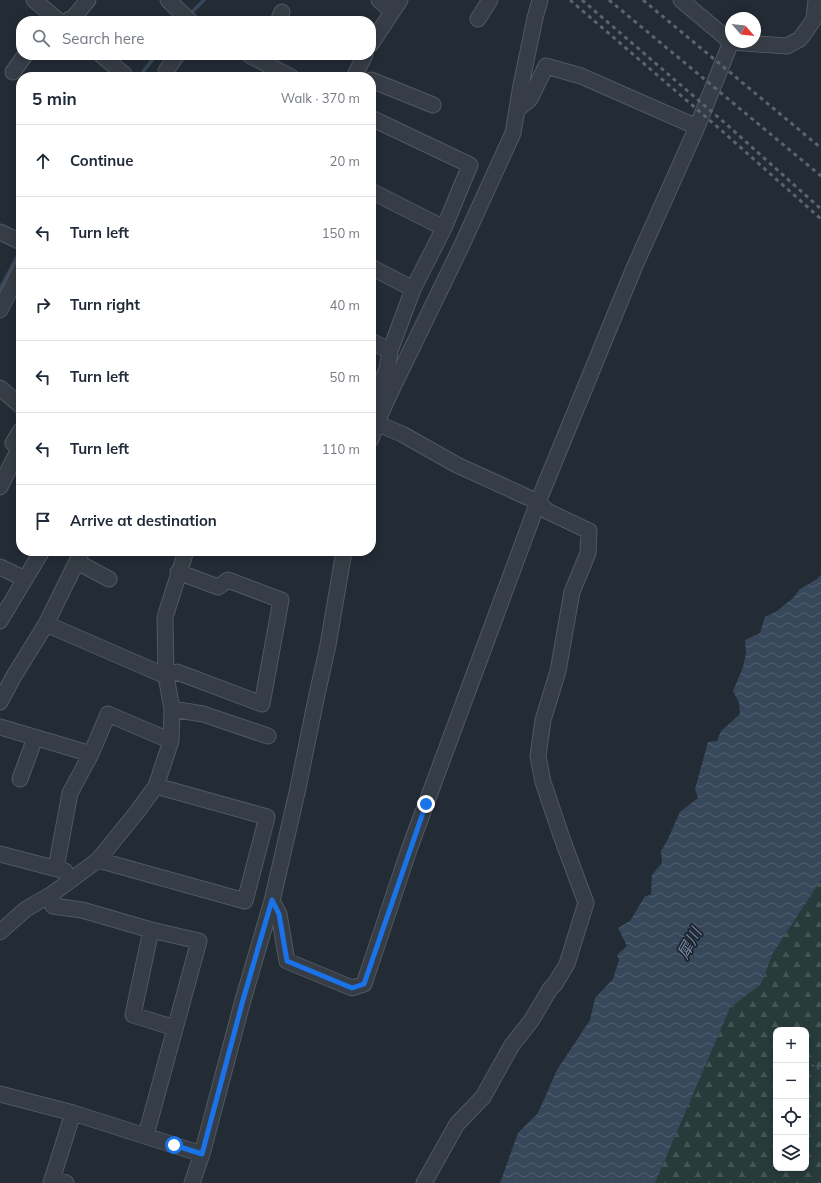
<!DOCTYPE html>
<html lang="en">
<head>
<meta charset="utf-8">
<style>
	body { margin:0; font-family:Mulish,"Noto Sans JP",sans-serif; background:#f2f2f3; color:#1f2937 }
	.controls { position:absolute; right:12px; bottom:12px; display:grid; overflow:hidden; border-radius:8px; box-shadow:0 2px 10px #0003 }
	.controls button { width:36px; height:36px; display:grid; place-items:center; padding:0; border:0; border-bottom:1px solid #e0e1e3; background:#fff; color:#1f2937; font:20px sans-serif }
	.compass { position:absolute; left:725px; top:12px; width:36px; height:36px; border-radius:50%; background:#fff; box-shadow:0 2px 10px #0003; rotate:117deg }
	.stop { position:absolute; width:12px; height:12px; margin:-9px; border:3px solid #1a73e8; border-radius:50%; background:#fff }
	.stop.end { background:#1a73e8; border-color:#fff; box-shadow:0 1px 4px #0008 }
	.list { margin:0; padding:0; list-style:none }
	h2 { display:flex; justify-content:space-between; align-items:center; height:52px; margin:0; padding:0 16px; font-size:17px }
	h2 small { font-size:13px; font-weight:400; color:#747a83 }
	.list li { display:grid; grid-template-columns:26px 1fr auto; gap:12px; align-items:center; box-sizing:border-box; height:72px; padding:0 16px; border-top:1px solid #e0e1e3 }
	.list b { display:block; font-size:15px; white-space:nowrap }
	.list em { font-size:13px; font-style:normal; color:#747a83 }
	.icon { flex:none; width:22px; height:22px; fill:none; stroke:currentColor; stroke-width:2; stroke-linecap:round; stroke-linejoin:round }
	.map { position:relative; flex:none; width:821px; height:1183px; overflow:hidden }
	.search { position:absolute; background:#fff; box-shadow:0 2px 10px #0003; left:16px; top:16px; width:360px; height:44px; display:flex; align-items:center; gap:10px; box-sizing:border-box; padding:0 14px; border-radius:16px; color:#747a83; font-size:15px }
	.panel { position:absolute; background:#fff; box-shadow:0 2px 10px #0003; left:16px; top:72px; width:360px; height:484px; border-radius:16px }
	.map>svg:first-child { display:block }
</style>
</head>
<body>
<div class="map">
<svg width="821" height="1183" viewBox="0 0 821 1183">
	<defs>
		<pattern id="forest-firs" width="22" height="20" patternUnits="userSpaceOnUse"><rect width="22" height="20" fill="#283b3b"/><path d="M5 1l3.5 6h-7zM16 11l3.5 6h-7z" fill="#455556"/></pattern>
		<pattern id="water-waves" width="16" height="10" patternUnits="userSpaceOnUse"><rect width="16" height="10" fill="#38485b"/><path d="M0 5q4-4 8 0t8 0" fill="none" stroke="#526071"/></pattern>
	</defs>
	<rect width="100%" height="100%" fill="#232b35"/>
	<!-- forest -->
	<path fill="url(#forest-firs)" fill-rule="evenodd" d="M821,880V1183H655L730,1008L761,984L773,953ZM776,1030H806V1168H776Z"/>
	<!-- water -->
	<path fill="url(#water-waves)" d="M821,575V880L773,953L761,984L730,1008L655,1183H500L518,1133L538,1113L557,1070L590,1020L595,998L613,979L619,960L617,955L627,946L618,928L630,921L645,896L651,895L652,875L662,863L661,851L668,839L680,812L698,798L695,789L708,742L717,741L721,731L740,714L739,703L733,691L743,667L746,653L745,640L760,633L765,617L777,611L793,598L800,589L817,579Z"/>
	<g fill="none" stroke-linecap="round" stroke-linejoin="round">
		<!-- stream -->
		<path stroke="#38485b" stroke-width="3.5" d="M190,14L204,0
			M139,77L156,55
			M0,289L18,255"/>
		<defs>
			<path id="minor" d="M34,0L59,21
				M168,0L190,21
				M379,0L392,11
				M681,0L731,42L787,46L800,39L808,28L814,19L816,0
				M478,19L490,0
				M67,21L74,17L88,0
				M278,21L282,12
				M371,44L400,0
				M101,55L124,74
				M249,55L291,77
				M13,72L25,55
				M167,77L166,71L177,55
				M354,77L365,55
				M371,80L433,105
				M518,109L530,99L546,66L581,76L697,127
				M371,118L470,165L444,228L413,289L390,351L387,369L371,408
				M371,191L444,228
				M0,232L21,242
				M371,267L413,289
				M0,310L21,269
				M371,341L390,351
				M0,388L21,406
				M371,421L402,434L457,465L538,502L547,511L589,531L588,553L572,592L558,671L543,720L538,756L543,782L563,841L586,903L567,964L555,984L550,989L531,1021L512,1045L483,1097L457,1124L424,1183
				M21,430L13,443L21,453
				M371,439L376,424L392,389L461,247L513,133L521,85L535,18L540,0
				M0,487L18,451
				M82,551L46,624L166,676L177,672L262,704L281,600L228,580L218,587L178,572
				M77,562L109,579
				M0,567L25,579
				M0,621L42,551
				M0,702L14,676L46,624
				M172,709L203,714L268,736
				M0,727L91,754
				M20,779L35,738
				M0,854L65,871
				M98,860L245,901L267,817L156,786
				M56,868L70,793L91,754L108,714L171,741
				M52,894L53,906L82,910L151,930L199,941L146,1135
				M272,901L279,914L287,961L352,988L364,984L410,847L538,502L634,268L697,127L731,42
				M151,930L133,1015L175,1028
				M0,932L26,909L52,894L98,860L137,812L156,786L171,741L172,709L166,676L165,617L186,551
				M0,1094L73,1113L202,1154
				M52,1179L66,1183
				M51,1183L73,1113
				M192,1183L202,1154L243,1000L272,901L298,788L316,699L328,645L344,551"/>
		</defs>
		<!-- minor casing -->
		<use href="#minor" stroke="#505861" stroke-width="17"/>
		<!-- path -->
		<path stroke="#465658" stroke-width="2" stroke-dasharray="3 3" stroke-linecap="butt" d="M806,1063L817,1067L821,1071
			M817,1067L821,1062"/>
		<!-- minor -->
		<use href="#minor" stroke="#363d46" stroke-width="15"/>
		<!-- rail -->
		<path stroke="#5a646f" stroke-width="3" stroke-dasharray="4 4" stroke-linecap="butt" d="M570,0L721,130L821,219
			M582,0L726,124L821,209
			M609,0L821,176
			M643,0L821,148"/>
	</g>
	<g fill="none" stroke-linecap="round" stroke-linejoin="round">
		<!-- route -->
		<path stroke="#1a73e8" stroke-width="5" d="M174,1145L202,1154L243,1000L272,900L279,914L287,961L352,988L364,984L426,804"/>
	</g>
	<g text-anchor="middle" stroke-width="3.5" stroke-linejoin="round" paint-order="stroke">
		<!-- water labels -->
		<g font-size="16" font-style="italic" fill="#748aa3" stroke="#1b222b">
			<text transform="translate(689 943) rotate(-61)" y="6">犀川</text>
		</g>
	</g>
</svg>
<div class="controls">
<button>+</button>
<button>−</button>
<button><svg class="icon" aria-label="locate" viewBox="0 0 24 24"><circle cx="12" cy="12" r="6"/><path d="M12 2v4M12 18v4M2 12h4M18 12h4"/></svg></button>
<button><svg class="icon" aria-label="layers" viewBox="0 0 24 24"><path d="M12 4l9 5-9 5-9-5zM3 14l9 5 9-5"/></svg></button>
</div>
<svg class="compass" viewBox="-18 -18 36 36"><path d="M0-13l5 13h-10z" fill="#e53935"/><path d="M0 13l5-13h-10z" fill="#747a83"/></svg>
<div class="stop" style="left:174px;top:1145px"></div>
<div class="stop end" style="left:426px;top:804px"></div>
<div class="search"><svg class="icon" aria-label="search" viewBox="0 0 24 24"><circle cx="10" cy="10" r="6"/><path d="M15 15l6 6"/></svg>Search here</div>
<section class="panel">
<h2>5 min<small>Walk · 370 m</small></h2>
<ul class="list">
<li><svg class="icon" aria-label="ahead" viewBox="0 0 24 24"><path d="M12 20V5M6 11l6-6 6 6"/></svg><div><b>Continue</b></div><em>20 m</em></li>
<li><svg class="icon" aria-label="left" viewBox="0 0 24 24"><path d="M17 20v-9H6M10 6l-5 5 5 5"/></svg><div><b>Turn left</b></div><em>150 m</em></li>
<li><svg class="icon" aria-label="right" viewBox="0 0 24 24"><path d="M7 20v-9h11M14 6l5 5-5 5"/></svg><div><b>Turn right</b></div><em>40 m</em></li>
<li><svg class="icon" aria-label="left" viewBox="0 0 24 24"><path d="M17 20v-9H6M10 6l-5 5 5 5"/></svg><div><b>Turn left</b></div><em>50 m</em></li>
<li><svg class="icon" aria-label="left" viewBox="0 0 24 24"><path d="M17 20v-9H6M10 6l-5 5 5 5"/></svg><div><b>Turn left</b></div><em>110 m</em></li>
<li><svg class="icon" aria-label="arrive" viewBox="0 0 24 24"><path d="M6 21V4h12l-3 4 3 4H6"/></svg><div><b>Arrive at destination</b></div></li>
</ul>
</section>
</div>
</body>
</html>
